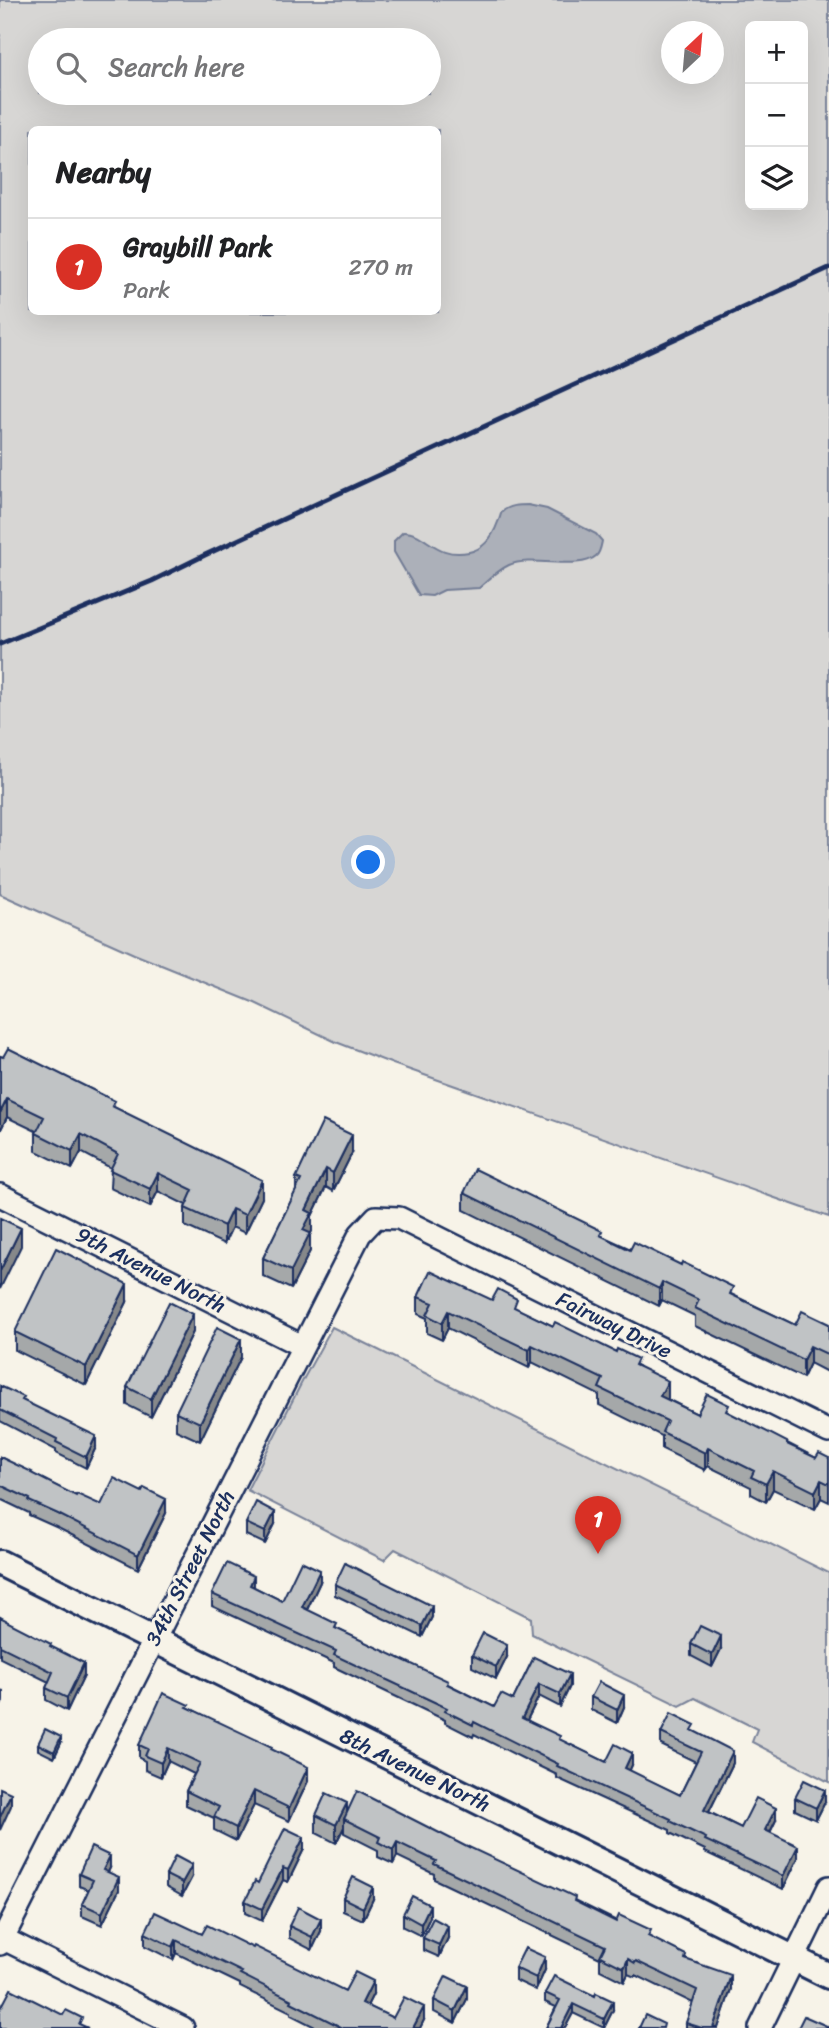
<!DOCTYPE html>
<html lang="en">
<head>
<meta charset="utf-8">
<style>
	body { margin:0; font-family:Sriracha,sans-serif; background:#f6f6f6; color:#202124 }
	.controls { position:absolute; right:21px; top:21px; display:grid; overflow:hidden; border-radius:10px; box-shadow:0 7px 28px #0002 }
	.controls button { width:63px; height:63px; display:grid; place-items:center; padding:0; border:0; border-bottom:2px solid #e0e0e0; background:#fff; color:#202124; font:35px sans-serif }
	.compass { position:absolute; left:661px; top:21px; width:63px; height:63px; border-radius:50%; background:#fff; box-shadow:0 7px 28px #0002; rotate:26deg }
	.you { position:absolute; left:369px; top:863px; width:24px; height:24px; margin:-18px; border:5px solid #fff; border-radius:50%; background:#1a73e8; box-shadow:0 0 0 10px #1a73e833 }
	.badge { display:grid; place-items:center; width:46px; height:46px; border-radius:50%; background:#d93025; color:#fff; font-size:23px; font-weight:700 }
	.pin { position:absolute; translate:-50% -58px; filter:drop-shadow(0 2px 4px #0008) }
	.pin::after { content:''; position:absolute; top:37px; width:24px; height:21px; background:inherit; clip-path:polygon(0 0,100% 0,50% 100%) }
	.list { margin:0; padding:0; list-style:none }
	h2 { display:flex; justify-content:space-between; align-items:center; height:91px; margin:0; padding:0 28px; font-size:30px }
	h2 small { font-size:23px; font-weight:400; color:#757577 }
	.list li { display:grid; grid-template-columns:46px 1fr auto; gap:21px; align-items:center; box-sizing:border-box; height:98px; padding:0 28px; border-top:2px solid #e0e0e0 }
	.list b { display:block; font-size:26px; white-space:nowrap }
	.list p { margin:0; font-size:23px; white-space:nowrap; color:#757577 }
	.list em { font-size:23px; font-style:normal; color:#757577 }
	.icon { flex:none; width:38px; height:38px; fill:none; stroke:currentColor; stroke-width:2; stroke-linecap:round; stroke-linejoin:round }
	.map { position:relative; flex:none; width:829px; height:2028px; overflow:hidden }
	.search { position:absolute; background:#fff; box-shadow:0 7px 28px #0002; left:28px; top:28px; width:413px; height:77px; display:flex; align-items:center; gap:18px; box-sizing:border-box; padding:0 24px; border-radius:38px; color:#757577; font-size:26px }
	.panel { position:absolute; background:#fff; box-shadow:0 7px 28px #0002; left:28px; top:126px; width:413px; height:189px; border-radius:10px }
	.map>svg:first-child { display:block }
</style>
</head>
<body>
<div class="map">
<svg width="829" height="2028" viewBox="0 0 829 2028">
	<rect width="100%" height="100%" fill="#f7f3e8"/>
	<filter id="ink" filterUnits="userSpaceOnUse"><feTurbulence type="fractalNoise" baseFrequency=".0143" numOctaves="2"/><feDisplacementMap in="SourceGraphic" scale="14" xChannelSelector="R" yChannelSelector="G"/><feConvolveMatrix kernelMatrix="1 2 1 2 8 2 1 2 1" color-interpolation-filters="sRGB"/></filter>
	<g filter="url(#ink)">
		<!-- green -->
		<path fill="#d7d6d4" stroke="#798299" stroke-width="2" fill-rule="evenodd" d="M0,0H829V1217L393,1064L336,1042L255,1003L134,954L0,894ZM750,26H803V205H750ZM672,32H714V74H672ZM40,40H429V93H40ZM32,130H438V312H32Z
			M332,1327L829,1573V1782L752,1742L757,1729L695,1698L680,1706L532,1634L531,1618L395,1549L384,1560L247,1490L304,1378Z"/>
		<!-- water -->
		<path fill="#acb0b9" stroke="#727c95" stroke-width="2" d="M528,505L547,509L596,534L602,541C601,546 600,553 596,556C579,571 532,555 509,565C498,570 488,580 479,588L444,590L432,596L419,595L394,552V541L403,532C426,531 434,559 469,552C484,549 493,536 498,522C500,519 500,515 502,512C509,505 520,505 528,505Z"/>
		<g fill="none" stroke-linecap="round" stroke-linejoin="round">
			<defs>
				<path id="minor" d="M0,1195L302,1346
					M0,1937L183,2028
					M0,1944L360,1234L376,1217L399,1218L829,1432
					M760,2028L829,1887"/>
				<path id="tertiary" d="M0,1563L829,1976"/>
			</defs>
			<!-- minor casing -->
			<use href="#minor" stroke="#1b2f5e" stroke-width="26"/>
			<!-- tertiary casing -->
			<use href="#tertiary" stroke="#1b2f5e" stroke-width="30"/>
			<!-- minor -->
			<use href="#minor" stroke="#f7f3e8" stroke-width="21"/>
			<!-- tertiary -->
			<use href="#tertiary" stroke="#f7f3e8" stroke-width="24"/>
			<!-- rail -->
			<path stroke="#1b2f5e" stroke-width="5" d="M0,644L152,581L205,555L829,268"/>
		</g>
		<!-- wall -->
		<path fill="#a5a8a9" stroke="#1b2f5e" stroke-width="2" d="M0,1056L115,1108L262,1198L245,1233L232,1227L224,1244L185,1226V1208L186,1205L158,1191L150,1207L110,1188L111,1168L81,1152L72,1169L36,1151V1131L7,1117L0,1131Z
			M352,1153L333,1191L326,1187L312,1216V1231L310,1235V1251L291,1289L263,1276V1258L296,1191V1178Z
			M464,1193L602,1236L733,1295L795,1325L829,1324V1373L810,1363L803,1378L695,1326V1316L662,1300L659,1306L464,1210Z
			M418,1297L492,1300L517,1309L638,1366L667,1399L697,1414L729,1413L816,1458H829V1502L821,1498L815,1509L773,1489L766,1502L751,1494V1487L708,1466L705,1470L662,1449V1436L599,1405V1395L532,1362L529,1368L448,1328L442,1340L427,1333V1318L418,1314Z
			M127,1302L86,1385L15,1350V1332Z
			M193,1332L151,1417L127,1405V1387Z
			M241,1357L200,1441L176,1430V1412Z
			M0,1386L96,1447L86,1468L56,1453V1450L0,1421Z
			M0,1457L32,1474L76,1496L101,1505L166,1513L138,1569L58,1528L29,1515V1513L0,1499Z
			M246,1523L275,1524L265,1544L246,1535Z
			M320,1582L307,1610L337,1629L494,1707L513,1700L534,1657L570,1686L560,1707L539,1696L527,1720L560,1740L606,1762L632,1765L629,1771L680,1795L696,1762L661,1745V1733L695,1732L733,1763L709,1812L741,1828L776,1820L770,1833L798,1858L783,1889L705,1852V1850L670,1833V1830L557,1778V1775L522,1758L474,1734L473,1737L445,1723V1720L334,1667V1663L212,1606V1594L254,1587L282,1601Z
			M335,1584L432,1617L422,1637L335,1595Z
			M0,1617L6,1621L51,1647L84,1675L67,1711L46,1700V1688L49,1682L0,1658Z
			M691,1644L721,1649L712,1667L691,1656Z
			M472,1655L507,1657L496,1679L472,1667Z
			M591,1697L624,1707L617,1723L591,1710Z
			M189,1708L272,1750L308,1781L289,1821L254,1805L236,1841L214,1830V1818L186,1805V1791L194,1774L168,1761L161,1777L145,1770V1761L139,1758V1745Z
			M61,1743L54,1758L38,1750V1744Z
			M795,1798L825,1802L816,1820L795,1810Z
			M347,1813L469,1848L651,1938L686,1959L731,1989L718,2028H686V2023L693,2003L636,1975L635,1977L628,1974L624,1982L600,1970V1958L434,1879V1874L397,1856L393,1864L378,1857V1850L344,1833V1827L336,1843L316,1833V1815Z
			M304,1849L288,1882L283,1880L262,1921L245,1913V1901L258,1883Z
			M110,1868L108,1872L119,1890L102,1925L82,1916V1904L89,1890L79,1886V1874Z
			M166,1875L192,1877L182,1896L166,1887Z
			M343,1898L373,1899L363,1920L343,1911Z
			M403,1914L430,1917L421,1936L403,1927Z
			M289,1926L321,1931L312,1950L289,1938Z
			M145,1933L202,1934L345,1991L373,1994L367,2006L393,2018L424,2020L420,2028H317L291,2015V2012L240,1987V1984L176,1953L173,1960L145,1946Z
			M423,1938H448L439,1957L423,1950Z
			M515,1968L545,1970L536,1990L515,1980Z
			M545,1993L613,2010L604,2028L573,2013L565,2028H546L556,2007L545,2002Z
			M467,1999L455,2023L434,2012V2000Z"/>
		<!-- shaded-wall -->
		<path fill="#86888a" stroke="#1b2f5e" stroke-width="2" d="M7,1099V1117L0,1131V1113Z
			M81,1134V1152L72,1169V1151Z
			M352,1135V1153L333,1191V1173Z
			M326,1169V1187L312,1216V1231L310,1235V1251L291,1289V1271L303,1230L306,1210Z
			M158,1173V1191L150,1207V1189Z
			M262,1180V1198L245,1233V1215Z
			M232,1209V1227L224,1244V1226Z
			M21,1228V1246L0,1289V1271Z
			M662,1282V1300L659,1306V1289Z
			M127,1284V1302L86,1385V1367Z
			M448,1311V1328L442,1340V1323Z
			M193,1314V1332L151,1417V1399Z
			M241,1339V1357L200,1441V1423Z
			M532,1345V1362L529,1368V1350Z
			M810,1346V1363L803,1378V1360Z
			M668,1381V1398L660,1413V1396Z
			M96,1436V1447L86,1468V1457Z
			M708,1448V1466L705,1470V1453Z
			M773,1471V1489L766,1502V1484Z
			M821,1480V1498L815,1509V1492Z
			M166,1499V1513L138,1569V1555Z
			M275,1512V1524L265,1544V1532Z
			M320,1570V1582L302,1620V1607Z
			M254,1576V1588L250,1585Z
			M432,1606V1617L422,1637V1626Z
			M721,1636V1649L712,1667V1655Z
			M507,1645V1657L496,1679V1667Z
			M84,1663V1675L67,1711V1698Z
			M570,1674V1686L560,1707V1694Z
			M539,1684V1696L522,1730V1718Z
			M3,1690V1701L0,1708V1697Z
			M624,1695V1707L617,1723V1710Z
			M61,1737V1743L54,1758V1752Z
			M168,1748V1761L161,1777V1763Z
			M733,1751V1763L704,1822V1810Z
			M632,1753V1765L625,1781V1768Z
			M308,1767V1781L289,1821V1808Z
			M825,1790V1802L816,1820V1808Z
			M254,1791V1805L236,1841V1828Z
			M11,1793V1806L0,1830V1817Z
			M347,1803V1820L344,1819V1827L336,1843V1825Z
			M776,1808V1820L765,1842V1830Z
			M304,1837V1849L288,1882V1870Z
			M397,1842V1856L393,1864V1850Z
			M798,1846V1858L783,1889V1876Z
			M110,1856V1868L103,1882V1870Z
			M192,1865V1877L182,1896V1883Z
			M283,1868V1880L262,1921V1909Z
			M119,1877V1890L102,1925V1913Z
			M373,1887V1899L363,1920V1908Z
			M430,1905V1917L421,1936V1924Z
			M321,1919V1931L312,1950V1937Z
			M448,1926V1938L439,1957V1945Z
			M176,1940V1953L173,1960V1947Z
			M545,1957V1970L536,1990V1978Z
			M628,1959V1974L624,1982V1968Z
			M731,1975V1989L718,2028H713Z
			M373,1981V1994L362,2016V2003Z
			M467,1986V1999L455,2023V2011Z
			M613,2001V2010L604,2028V2019Z
			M573,2004V2013L565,2028H561Z
			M424,2007V2020L420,2028H413Z"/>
		<!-- building -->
		<path fill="#c0c3c5" stroke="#1b2f5e" stroke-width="2" d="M8,1048L115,1101L112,1106L262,1180L245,1215L232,1209L224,1226L185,1208L193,1190L158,1173L150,1189L110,1170L118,1154L81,1134L72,1151L36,1133L44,1117L7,1099L0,1113V1056L3,1057Z
			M323,1121L352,1135L333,1173L326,1169L306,1210L312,1213L303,1230L310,1233L291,1271L263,1258L301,1180L296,1178Z
			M475,1169L602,1231L600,1235L630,1250L634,1242L681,1265L682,1262L733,1287L730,1294L795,1325L802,1311L829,1324V1355L810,1346L803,1360L695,1308L699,1300L662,1282L659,1289L464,1193Z
			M0,1218L21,1228L0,1271Z
			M56,1248L127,1284L86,1367L15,1332Z
			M430,1271L492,1300L498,1289L517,1299L514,1307L553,1326L555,1322L616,1352L617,1349L638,1359L635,1365L668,1381L660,1396L697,1414L707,1394L729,1405L726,1411L787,1442V1444L816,1458L819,1453L829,1458V1484L821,1480L815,1492L773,1471L766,1484L751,1477L754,1471L708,1448L705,1453L662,1432L667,1421L599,1388L603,1379L532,1345L529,1350L448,1311L442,1323L427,1315L433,1303L418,1297Z
			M169,1302L193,1314L151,1399L127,1387Z
			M217,1327L241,1339L200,1423L176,1412Z
			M0,1386L24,1397L22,1400L96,1436L86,1457L56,1442L57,1439L0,1410Z
			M0,1457L32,1472L31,1473L76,1496L77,1494L101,1505L114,1478L142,1492L144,1488L166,1499L138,1555L58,1514L29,1501L30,1499L0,1485Z
			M256,1502L275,1512L265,1532L246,1523Z
			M301,1561L320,1570L302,1607L337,1624L335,1628L448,1681L447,1684L494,1707L501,1694L513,1700L534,1657L570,1674L560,1694L539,1684L522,1718L560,1736L559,1739L606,1762L615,1744L632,1753L625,1768L680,1795L701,1752L661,1733L671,1713L695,1725L692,1730L733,1751L704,1810L741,1828L756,1798L776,1808L765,1830L798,1846L783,1876L705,1840L706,1838L670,1821L671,1819L557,1766L558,1764L474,1722L473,1725L445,1711L447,1708L334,1655L336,1651L212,1594L227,1563L254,1576L250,1585L282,1601Z
			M345,1563L432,1606L422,1626L335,1584Z
			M0,1617L6,1620V1621L51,1644L50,1646L84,1663L67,1698L46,1688L53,1672L0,1646Z
			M700,1626L721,1636L712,1655L691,1644Z
			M483,1633L507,1645L496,1667L472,1655Z
			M599,1682L624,1695L617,1710L591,1697Z
			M163,1693L189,1705L187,1707L272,1747L271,1749L308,1767L289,1808L254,1791L236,1828L214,1817L219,1807L186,1791L200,1763L168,1748L161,1763L145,1756L148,1749L139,1745Z
			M45,1729L61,1737L54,1752L38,1744Z
			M804,1780L825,1790L816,1808L795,1798Z
			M0,1788L11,1793L0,1817Z
			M357,1791L469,1848V1847L575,1897L574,1901L616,1922L619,1915L651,1930L648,1936L686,1955L685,1959L731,1975L713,2028H702L686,2023L697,1990L636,1961L635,1963L628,1959L624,1968L600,1956L605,1946L434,1864L436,1861L397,1842L393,1850L378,1842L380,1837L344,1819Z
			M326,1793L347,1803L336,1825L316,1815Z
			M285,1828L304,1837L288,1870L283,1868L262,1909L245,1901L255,1881L258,1883Z
			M91,1847L110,1856L103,1870L119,1877L102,1913L82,1904L93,1880L79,1874Z
			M175,1856L192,1865L182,1883L166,1875Z
			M353,1877L373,1887L363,1908L343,1898Z
			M412,1896L430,1905L421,1924L403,1914Z
			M298,1907L321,1919L312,1937L289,1926Z
			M155,1912L202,1934L207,1925L253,1948L254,1946L345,1991L355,1972L373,1981L362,2003L393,2018L404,1997L424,2007L413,2028H343L291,2002L292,2000L240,1974L242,1972L176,1940L173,1947L145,1933Z
			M433,1918L448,1926L439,1945L423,1938Z
			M525,1948L545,1957L536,1978L515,1968Z
			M446,1976L467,1986L455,2011L434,2000Z
			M554,1976L595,1996L596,1993L613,2001L604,2019L573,2004L561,2028H546L560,2000L545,1993Z
			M11,1989L63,2015L66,2010L82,2018L79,2024L88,2028H0V2010Z
			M645,2015L664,2024L663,2028H639Z
			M804,2016L829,2027V2028H798Z"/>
	</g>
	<g text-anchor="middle" stroke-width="6" stroke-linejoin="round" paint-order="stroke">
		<!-- street labels -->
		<g font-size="21" fill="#1b2f5e" stroke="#f7f3e8">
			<text transform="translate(151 1270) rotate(27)" y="7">9th Avenue North</text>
			<text transform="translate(614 1325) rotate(26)" y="7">Fairway Drive</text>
			<text transform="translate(190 1568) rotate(-63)" y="7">34th Street North</text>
			<text transform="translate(415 1770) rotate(26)" y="7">8th Avenue North</text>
		</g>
	</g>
</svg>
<div class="controls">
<button>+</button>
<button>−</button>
<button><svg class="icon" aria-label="layers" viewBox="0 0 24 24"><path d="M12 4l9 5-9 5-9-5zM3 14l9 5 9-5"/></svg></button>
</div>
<svg class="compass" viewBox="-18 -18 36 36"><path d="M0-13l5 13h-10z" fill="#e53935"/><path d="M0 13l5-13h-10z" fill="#757577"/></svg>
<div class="you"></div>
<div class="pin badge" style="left:598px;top:1554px">1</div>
<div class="search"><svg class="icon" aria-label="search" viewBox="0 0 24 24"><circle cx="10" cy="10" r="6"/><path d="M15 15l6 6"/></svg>Search here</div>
<section class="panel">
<h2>Nearby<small></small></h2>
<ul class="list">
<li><span class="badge">1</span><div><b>Graybill Park</b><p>Park</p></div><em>270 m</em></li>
</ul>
</section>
</div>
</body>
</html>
